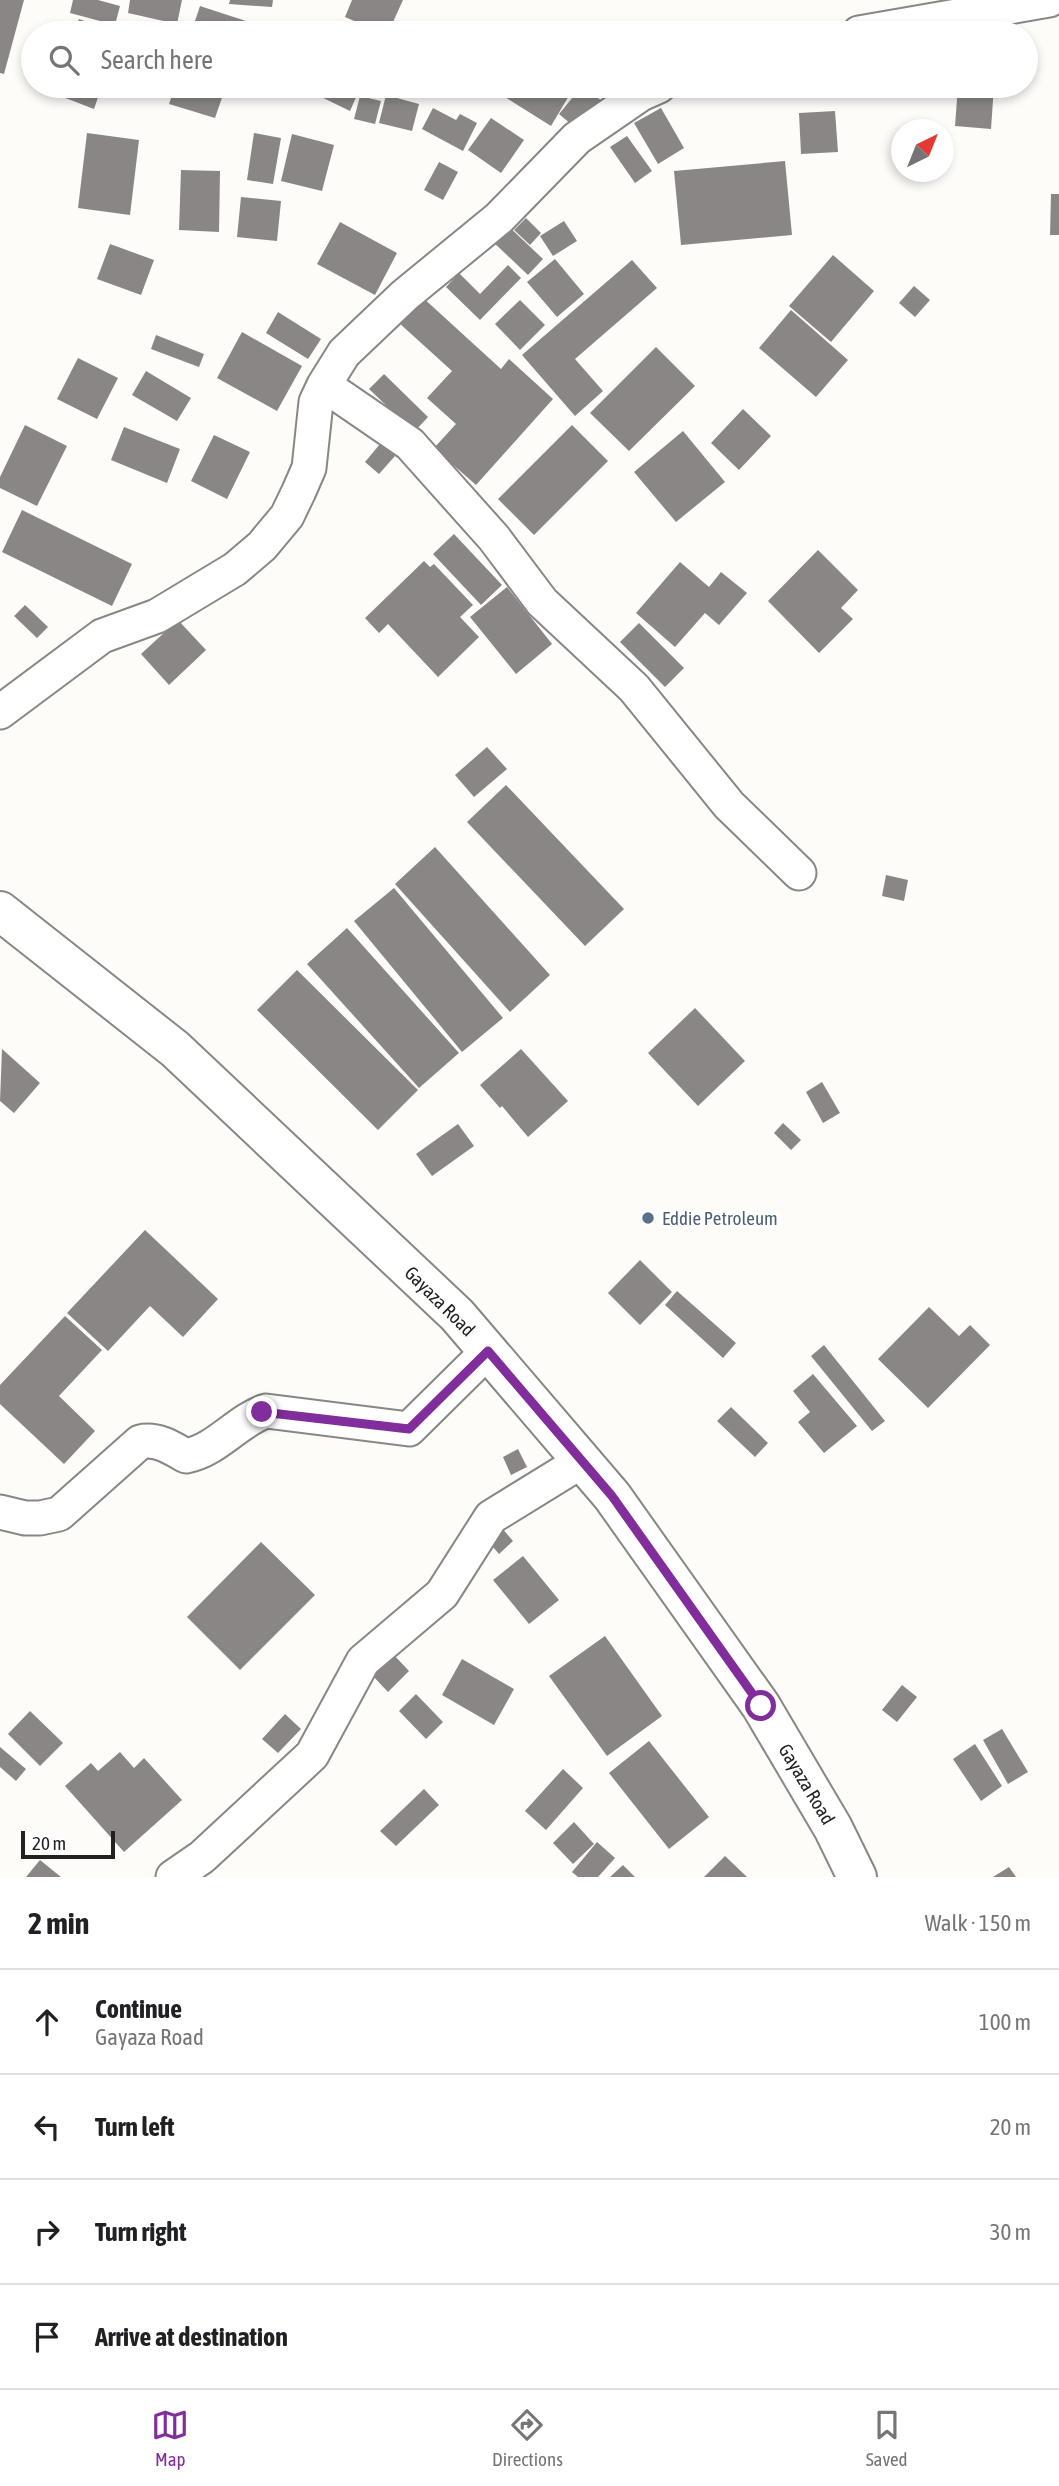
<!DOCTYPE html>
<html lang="en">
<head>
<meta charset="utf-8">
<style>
	body { margin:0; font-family:"Asap Condensed",sans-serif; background:#f6f6f6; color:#202124 }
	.compass { position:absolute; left:891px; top:119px; width:63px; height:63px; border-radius:50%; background:#fff; box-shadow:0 4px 10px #0003; rotate:43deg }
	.scale { position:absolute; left:21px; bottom:18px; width:94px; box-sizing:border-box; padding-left:7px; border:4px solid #222120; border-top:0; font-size:19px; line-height:24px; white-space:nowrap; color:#222120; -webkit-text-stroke:5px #fff; paint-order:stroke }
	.stop { position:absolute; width:21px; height:21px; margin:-16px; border:5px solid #822d9c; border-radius:50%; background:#fff }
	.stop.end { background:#822d9c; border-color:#fff; box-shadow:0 2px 7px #0008 }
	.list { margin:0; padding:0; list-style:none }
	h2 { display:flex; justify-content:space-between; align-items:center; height:91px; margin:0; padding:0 28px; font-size:30px }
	h2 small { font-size:23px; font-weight:400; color:#757577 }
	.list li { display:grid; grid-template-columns:46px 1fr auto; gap:21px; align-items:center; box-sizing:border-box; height:105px; padding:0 28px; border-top:2px solid #e0e0e0 }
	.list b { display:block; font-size:26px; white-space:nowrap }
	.list p { margin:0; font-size:23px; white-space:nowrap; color:#757577 }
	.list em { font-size:23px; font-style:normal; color:#757577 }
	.icon { flex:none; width:38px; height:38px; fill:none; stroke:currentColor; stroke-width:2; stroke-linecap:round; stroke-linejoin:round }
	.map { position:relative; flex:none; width:1059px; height:1877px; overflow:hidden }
	.search { position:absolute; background:#fff; box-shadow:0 4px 10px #0003; left:21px; right:21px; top:21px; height:77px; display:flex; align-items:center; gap:18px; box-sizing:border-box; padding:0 24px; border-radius:38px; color:#757577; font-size:26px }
	.sheet { height:511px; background:#fff }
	nav { display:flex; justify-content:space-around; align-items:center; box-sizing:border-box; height:98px; border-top:2px solid #e0e0e0; background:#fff; font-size:19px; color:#757577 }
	nav a { display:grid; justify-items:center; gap:4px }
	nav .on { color:#822d9c }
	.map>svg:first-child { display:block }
</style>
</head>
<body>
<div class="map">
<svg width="1059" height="1877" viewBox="0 0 1059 1877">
	<rect width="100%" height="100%" fill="#fdfcf8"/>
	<!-- building -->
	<path fill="#8a8686" d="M0,0H24L4,74L0,73Z
		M73,0H98L120,6L115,25L70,13Z
		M130,0H182L177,24L128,13Z
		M230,0H273L272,7L229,4Z
		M352,0H403L388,33H382L345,17Z
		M200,6L246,21L242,33H191Z
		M79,19L118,33H74Z
		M143,21L177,31L176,33H140Z
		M341,22L365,33H336Z
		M58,86H102L94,109L55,94Z
		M175,86H226L215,118L169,104Z
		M311,86H361L350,111L309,91Z
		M512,86H569L573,89L551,126L505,97Z
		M582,86L602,101L578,130L559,114Z
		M958,86H994L991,129L955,126Z
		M386,95L419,104L412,131L379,123Z
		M360,96L381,101L375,124L354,119Z
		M433,108L456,120L460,114L477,123L463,151L422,129Z
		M661,108L684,148L658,164L634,123Z
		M835,111L838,152L801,154L799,113Z
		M491,118L524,140L501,173L468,150Z
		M87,133L139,140L130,215L78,208Z
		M254,133L281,138L273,184L247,180Z
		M292,134L334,145L322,191L281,181Z
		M627,136L652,171L635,183L610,147Z
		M785,161L792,235L681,245L674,171Z
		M439,162L458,172L443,200L424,190Z
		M181,170L220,171L219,232L179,230Z
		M1051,194H1059V235H1050Z
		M241,197L281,201L277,241L237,237Z
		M526,218L541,233L530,245L514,230Z
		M564,221L577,241L553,256L540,236Z
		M340,222L397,253L375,295L317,264Z
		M504,222L543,259L528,275L489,238Z
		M110,244L154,260L141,295L97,279Z
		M833,255L874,291L831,342L789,306Z
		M555,259L584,294L557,317L527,282Z
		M632,260L657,288L575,359L603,391L575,416L522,355Z
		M508,265L521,278L480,320L446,287L459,273L480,294Z
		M914,286L930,300L915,317L899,303Z
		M421,296L501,369L509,359L553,399L476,485L434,448L456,424L427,398L452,371L398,322Z
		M520,300L545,325L520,350L495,324Z
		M791,310L848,360L816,397L759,348Z
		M278,312L321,339L308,359L266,333Z
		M242,332L302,366L277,411L217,378Z
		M156,335L204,354L199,367L151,349Z
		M656,347L695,386L629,451L590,413Z
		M78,358L118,378L97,419L57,399Z
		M146,371L191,398L177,421L132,395Z
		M384,374L428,417L414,432L369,389Z
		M743,409L771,436L739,470L711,443Z
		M25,425L67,446L37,506L0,488V477Z
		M572,425L608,461L534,535L498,499Z
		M124,427L180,449L167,483L111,460Z
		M683,431L725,482L676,522L634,472Z
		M214,435L250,452L227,499L191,481Z
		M380,444L395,456L379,474L365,462Z
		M22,510L132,564L112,606L2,552Z
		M454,534L502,585L481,605L433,554Z
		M818,550L858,590L841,608L853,619L819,653L768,601Z
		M424,561L430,567L434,564L473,605L460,617L479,637L438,677L388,624L379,633L365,618Z
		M680,562L709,587L721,572L747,593L719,625L705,613L675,647L636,613Z
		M507,587L552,644L516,674L470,617Z
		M25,605L48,627L37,638L14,616Z
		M178,620L206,650L169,685L141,654Z
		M639,623L684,668L665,687L620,642Z
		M487,747L507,769L474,797L455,775Z
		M506,785L624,909L585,946L467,822Z
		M435,847L550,975L510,1012L395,884Z
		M886,875L908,880L904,901L882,896Z
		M394,888L503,1018L462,1052L354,921Z
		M347,928L459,1053L419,1088L307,964Z
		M297,970L418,1090L378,1130L257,1010Z
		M695,1008L745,1061L698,1106L648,1053Z
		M2,1049L40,1083L14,1113L0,1101Z
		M521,1049L568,1101L528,1137L502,1106L500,1108L480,1085Z
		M822,1082L840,1113L823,1123L806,1092Z
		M783,1123L801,1140L791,1150L774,1133Z
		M458,1124L474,1146L432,1176L416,1154Z
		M145,1230L218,1299L183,1337L150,1306L108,1351L67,1313Z
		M640,1260L672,1292L640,1325L608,1293Z
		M677,1291L736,1343L723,1358L665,1305Z
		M929,1307L959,1336L970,1325L990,1345L928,1408L878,1359Z
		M65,1316L102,1350L59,1396L95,1431L64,1464L0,1404V1385Z
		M824,1345L885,1421L872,1431L811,1356Z
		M813,1374L857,1426L824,1453L798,1422L810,1412L793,1391Z
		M731,1407L768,1443L755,1457L717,1421Z
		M518,1449L527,1467L511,1475L503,1457Z
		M501,1527L513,1541L499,1554L487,1540Z
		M261,1542L315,1595L240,1670L187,1617Z
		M523,1556L559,1600L529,1624L493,1580Z
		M605,1636L662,1716L607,1756L549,1676Z
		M392,1653L409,1671L388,1692L371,1674Z
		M462,1659L514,1689L494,1725L442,1695Z
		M902,1685L917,1697L897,1722L882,1710Z
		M416,1694L443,1722L426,1739L399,1711Z
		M30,1711L63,1743L40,1766L8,1734Z
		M285,1714L301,1729L278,1753L262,1739Z
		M1002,1729L1028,1772L1008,1784L983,1740Z
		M649,1741L709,1817L669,1849L609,1773Z
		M975,1744L1002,1786L981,1801L953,1759Z
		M0,1747L26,1769L16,1781L0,1767Z
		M120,1752L134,1768L144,1758L182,1800L124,1852L65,1786L91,1763L98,1771Z
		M563,1769L583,1788L546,1830L525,1811Z
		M424,1789L439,1805L396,1846L380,1831Z
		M574,1822L594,1844L573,1864L553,1843Z
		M597,1842L615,1858L598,1877H578L572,1872Z
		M725,1856L747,1877H704Z
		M40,1860L61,1877H26Z
		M623,1865L635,1877H610Z
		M1009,1867L1016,1877H993Z"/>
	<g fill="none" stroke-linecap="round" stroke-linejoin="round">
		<defs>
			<path id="minor" d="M859,33L1049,0
				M324,385L410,444L494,538L542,602L634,688L729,805L799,873
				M0,712L102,636L157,616L235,569L262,546L287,516L299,491L309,468L316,402L324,385L344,353L405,295L499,218L577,138L641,94L659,86
				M0,1512L25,1518H40L59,1514L140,1442C157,1438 172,1448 186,1456C217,1450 237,1421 266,1411L409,1429L488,1351
				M173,1877L202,1857L312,1755L363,1661L442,1594L491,1517L582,1461"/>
			<path id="primary" d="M0,911L175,1049L457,1315L612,1496L761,1706L833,1828L857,1877"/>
		</defs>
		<!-- minor casing -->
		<use href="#minor" stroke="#888783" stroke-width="37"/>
		<!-- primary casing -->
		<use href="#primary" stroke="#888783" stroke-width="42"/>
		<!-- minor -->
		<use href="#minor" stroke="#fff" stroke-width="33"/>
		<!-- primary -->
		<use href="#primary" stroke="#fff" stroke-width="38"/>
	</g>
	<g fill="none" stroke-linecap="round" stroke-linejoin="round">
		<!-- route -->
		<path stroke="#822d9c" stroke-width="9" d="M262,1412L409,1429L488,1351L612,1496L761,1706"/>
	</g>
	<!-- markers -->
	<circle fill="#5c6f8a" stroke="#fff" stroke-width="2.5" cx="648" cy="1218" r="7"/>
	<g text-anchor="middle" stroke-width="6" stroke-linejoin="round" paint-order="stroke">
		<!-- service labels -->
		<g font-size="19" fill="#4e5e75" stroke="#fff" text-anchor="start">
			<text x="662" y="1225">Eddie Petroleum</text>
		</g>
		<!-- street labels -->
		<g font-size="19" fill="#222120" stroke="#fff">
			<text transform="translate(440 1301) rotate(45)" y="7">Gayaza Road</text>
			<text transform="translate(807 1784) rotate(59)" y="7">Gayaza Road</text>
		</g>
	</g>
</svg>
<svg class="compass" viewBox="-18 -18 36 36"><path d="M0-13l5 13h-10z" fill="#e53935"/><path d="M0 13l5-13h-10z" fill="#757577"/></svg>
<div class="scale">20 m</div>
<div class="stop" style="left:761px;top:1706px"></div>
<div class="stop end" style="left:262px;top:1412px"></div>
<div class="search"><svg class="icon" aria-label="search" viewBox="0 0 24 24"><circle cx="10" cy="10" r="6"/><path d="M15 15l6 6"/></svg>Search here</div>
</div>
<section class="sheet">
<h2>2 min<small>Walk · 150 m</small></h2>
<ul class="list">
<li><svg class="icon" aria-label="ahead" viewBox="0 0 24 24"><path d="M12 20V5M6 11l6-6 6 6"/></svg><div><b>Continue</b><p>Gayaza Road</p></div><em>100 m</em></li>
<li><svg class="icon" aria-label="left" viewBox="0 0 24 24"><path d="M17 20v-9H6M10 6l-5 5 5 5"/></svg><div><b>Turn left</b></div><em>20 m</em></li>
<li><svg class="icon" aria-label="right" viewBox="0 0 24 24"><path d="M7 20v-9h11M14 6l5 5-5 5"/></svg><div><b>Turn right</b></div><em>30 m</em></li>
<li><svg class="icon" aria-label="arrive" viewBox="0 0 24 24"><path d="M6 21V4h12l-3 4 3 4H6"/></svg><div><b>Arrive at destination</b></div></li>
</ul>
</section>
<nav>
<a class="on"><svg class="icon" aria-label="map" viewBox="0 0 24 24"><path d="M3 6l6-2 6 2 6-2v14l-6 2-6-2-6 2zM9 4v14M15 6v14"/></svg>Map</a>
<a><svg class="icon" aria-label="directions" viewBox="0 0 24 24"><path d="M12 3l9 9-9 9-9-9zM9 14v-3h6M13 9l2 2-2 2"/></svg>Directions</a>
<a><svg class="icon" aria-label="saved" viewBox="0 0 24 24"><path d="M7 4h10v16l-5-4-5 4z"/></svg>Saved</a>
</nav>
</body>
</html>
